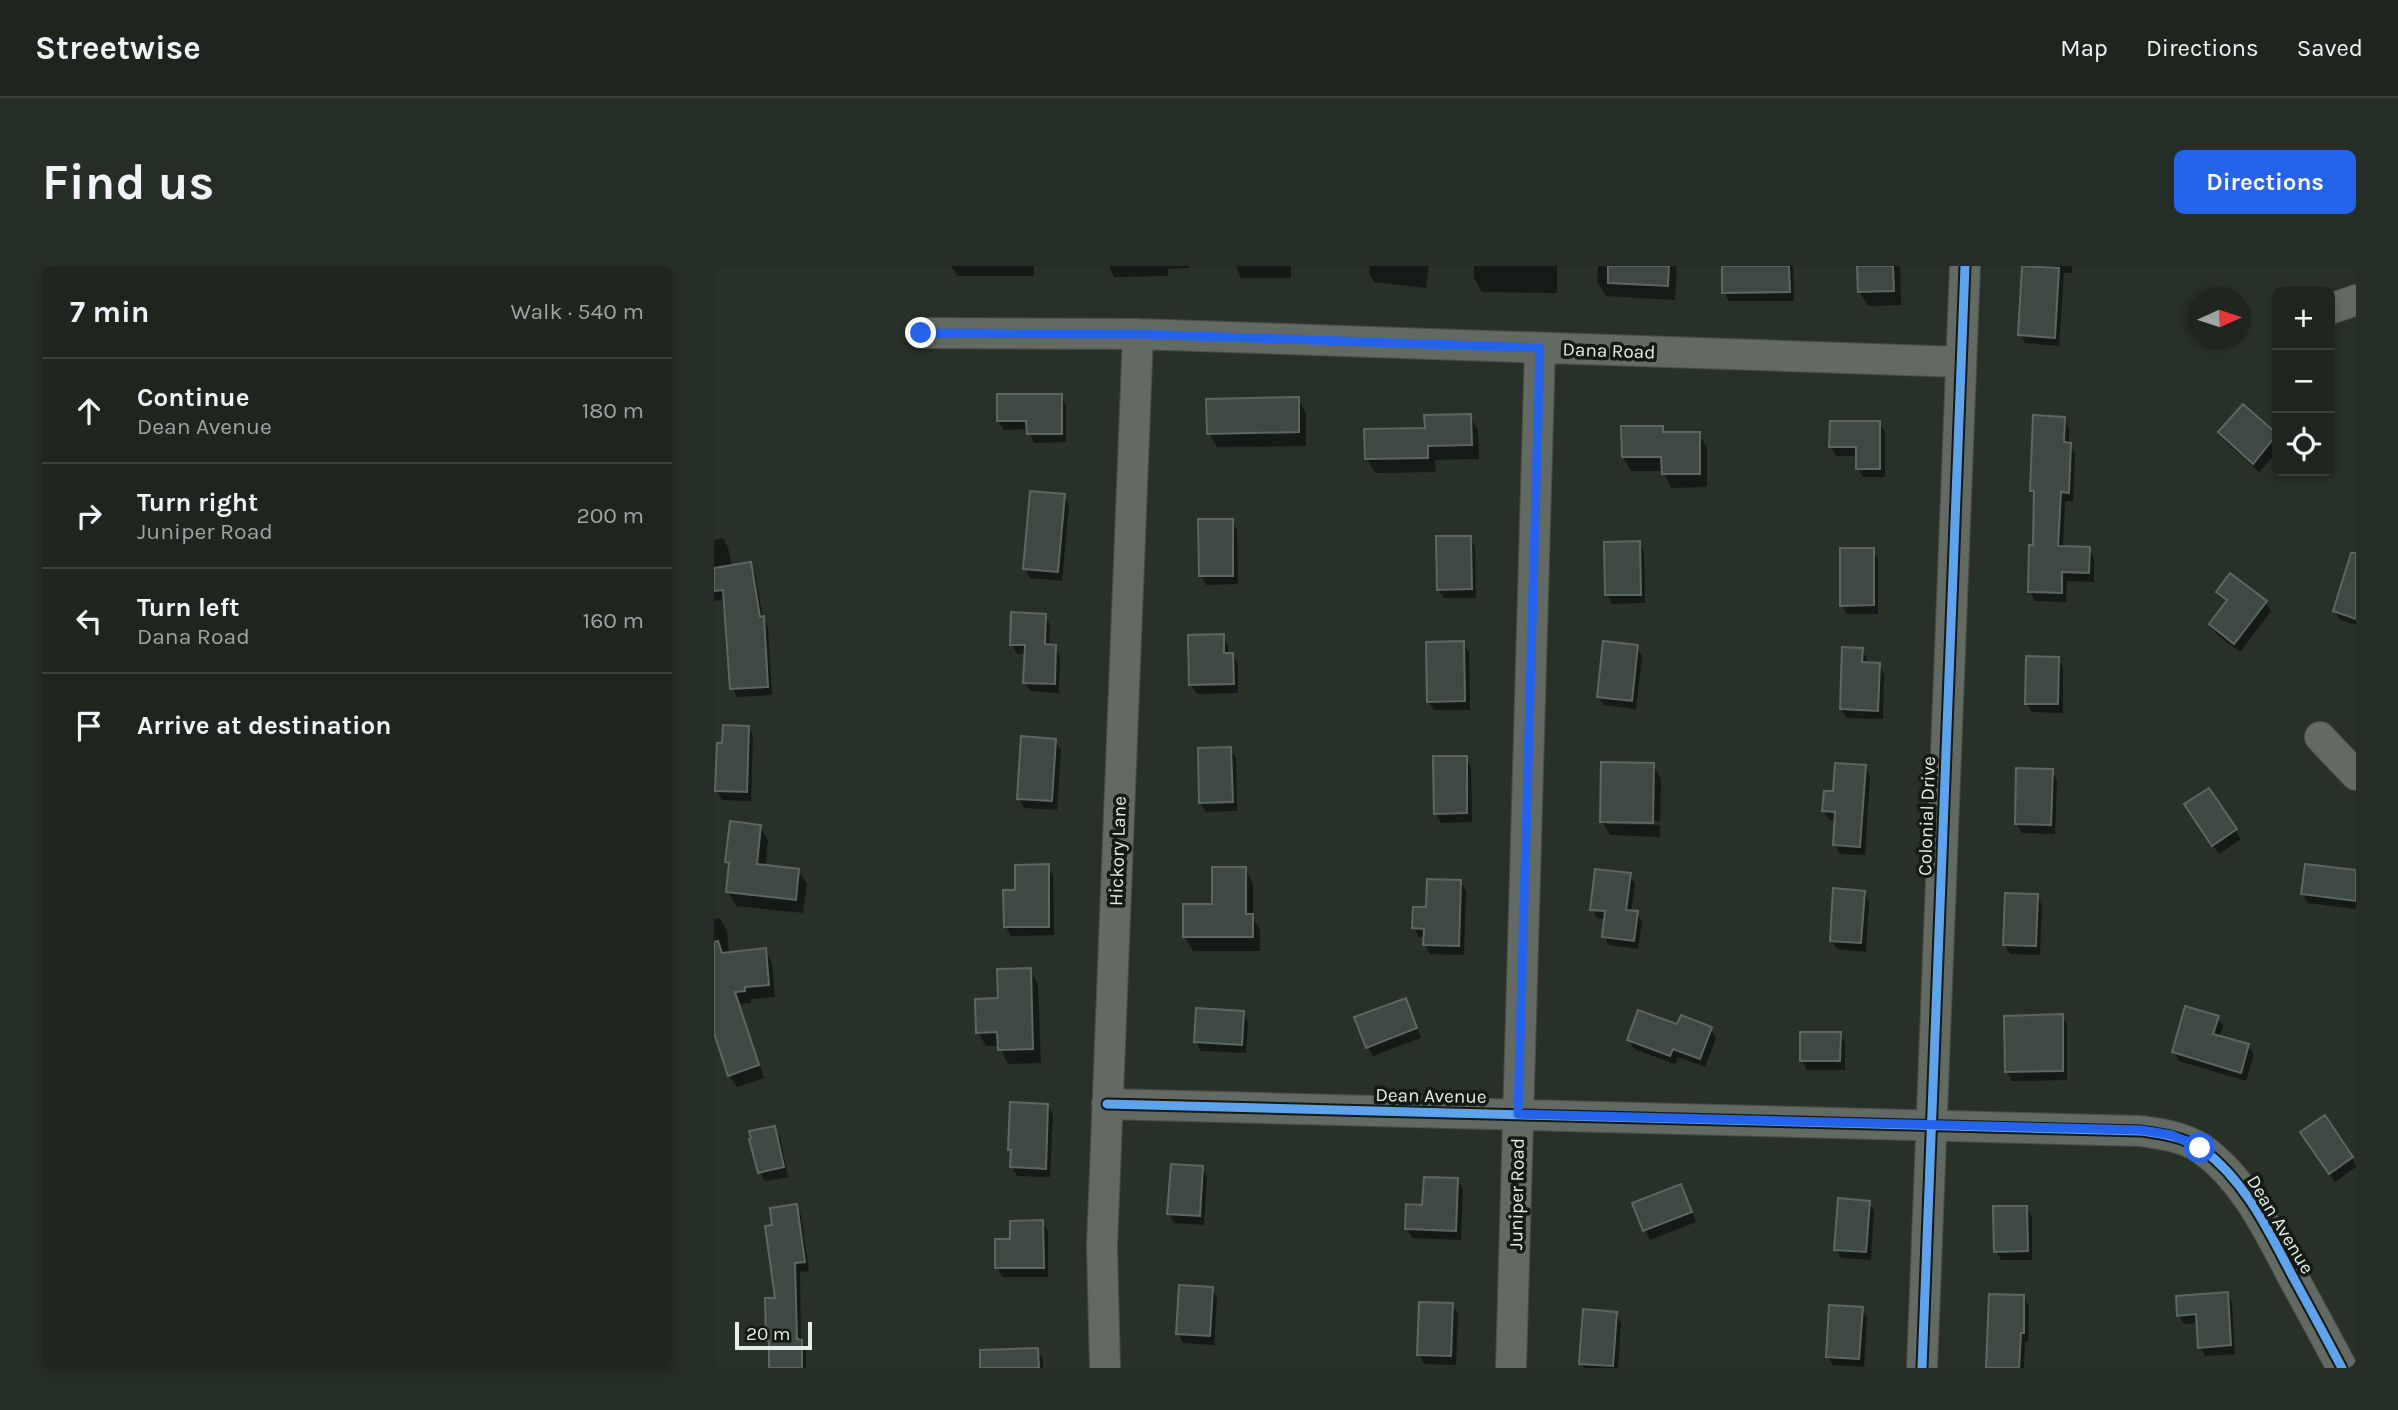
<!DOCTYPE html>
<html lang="en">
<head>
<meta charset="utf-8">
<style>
	body { margin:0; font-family:Karla,sans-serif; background:#252d27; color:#f1f3f6 }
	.controls { position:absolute; right:21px; top:21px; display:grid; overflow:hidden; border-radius:10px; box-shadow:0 4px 10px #0003 }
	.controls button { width:63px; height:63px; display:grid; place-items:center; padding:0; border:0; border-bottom:2px solid #3b423c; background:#1d251e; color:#f1f3f6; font:35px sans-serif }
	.compass { position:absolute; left:1474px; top:21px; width:63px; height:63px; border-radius:50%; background:#1d251e; box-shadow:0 4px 10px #0003; rotate:87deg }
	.scale { position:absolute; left:21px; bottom:18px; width:77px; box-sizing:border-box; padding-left:7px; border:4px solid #e3efe4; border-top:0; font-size:19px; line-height:24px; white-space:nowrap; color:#e3efe4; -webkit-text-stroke:5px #121a13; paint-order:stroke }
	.stop { position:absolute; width:21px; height:21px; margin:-16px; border:5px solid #2563eb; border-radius:50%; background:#fff }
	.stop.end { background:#2563eb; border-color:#fff; box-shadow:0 2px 7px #0008 }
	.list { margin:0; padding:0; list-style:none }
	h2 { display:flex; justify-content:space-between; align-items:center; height:91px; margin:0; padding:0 28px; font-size:30px }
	h2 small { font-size:23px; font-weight:400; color:#a0a5a4 }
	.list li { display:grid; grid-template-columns:46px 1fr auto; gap:21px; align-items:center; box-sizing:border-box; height:105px; padding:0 28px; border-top:2px solid #3b423c }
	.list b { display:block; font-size:26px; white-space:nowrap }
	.list p { margin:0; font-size:23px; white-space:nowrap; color:#a0a5a4 }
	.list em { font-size:23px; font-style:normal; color:#a0a5a4 }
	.icon { flex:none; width:38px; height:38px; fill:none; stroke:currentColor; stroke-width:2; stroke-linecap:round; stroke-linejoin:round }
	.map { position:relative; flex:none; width:1642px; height:1102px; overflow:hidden; border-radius:10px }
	header { display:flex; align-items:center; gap:42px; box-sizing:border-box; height:98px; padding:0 35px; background:#1d251e; border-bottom:2px solid #3b423c }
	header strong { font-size:33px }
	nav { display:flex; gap:38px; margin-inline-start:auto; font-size:24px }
	.intro { display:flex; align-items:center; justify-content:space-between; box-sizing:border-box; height:168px; padding:0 42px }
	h1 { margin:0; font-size:49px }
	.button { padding:18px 32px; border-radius:10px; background:#2563eb; color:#fff; font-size:24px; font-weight:700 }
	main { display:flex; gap:42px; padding:0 42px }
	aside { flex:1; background:#1d251e; border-radius:10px; box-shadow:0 4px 10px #0003 }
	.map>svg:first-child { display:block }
</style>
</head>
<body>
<header>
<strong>Streetwise</strong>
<nav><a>Map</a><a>Directions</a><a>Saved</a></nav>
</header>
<div class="intro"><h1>Find us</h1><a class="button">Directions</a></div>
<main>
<aside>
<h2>7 min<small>Walk · 540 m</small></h2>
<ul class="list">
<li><svg class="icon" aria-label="ahead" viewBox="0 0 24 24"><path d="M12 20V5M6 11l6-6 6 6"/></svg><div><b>Continue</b><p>Dean Avenue</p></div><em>180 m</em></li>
<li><svg class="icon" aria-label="right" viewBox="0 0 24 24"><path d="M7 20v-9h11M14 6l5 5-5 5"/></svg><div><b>Turn right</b><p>Juniper Road</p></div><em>200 m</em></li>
<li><svg class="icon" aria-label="left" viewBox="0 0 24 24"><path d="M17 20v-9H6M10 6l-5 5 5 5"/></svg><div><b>Turn left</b><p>Dana Road</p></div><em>160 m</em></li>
<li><svg class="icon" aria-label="arrive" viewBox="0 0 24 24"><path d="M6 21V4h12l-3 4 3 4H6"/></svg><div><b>Arrive at destination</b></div></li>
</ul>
</aside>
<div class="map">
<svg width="1642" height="1102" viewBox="0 0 1642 1102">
	<rect width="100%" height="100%" fill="#273128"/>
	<!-- shadow -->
	<path fill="#0007" d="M237,0H320V10H243Z
		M395,0H475V2L454,3V10L400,11Z
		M522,0H577V12H527Z
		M656,0H715L712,22L660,16L655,7Z
		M760,0H843V27L768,26L760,12Z
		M884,0H963L961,34L892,30L883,16Z
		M1009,0H1079L1080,35H1015L1010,26Z
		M1145,0H1186L1187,39L1154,40L1145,25Z
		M1310,0H1358V7H1350L1345,80L1311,77L1306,68Z
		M347,130L352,139V176L320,177L314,163L290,164L284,155Z
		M584,133L592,147V180L503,181L495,167Z
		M1530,141L1563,171V186L1545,206L1512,176L1506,167Z
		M756,150L764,164L765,193L721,194L722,206L661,207L653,193L712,163Z
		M1350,152L1355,162V178L1361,188L1359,235H1351L1349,282L1375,283L1380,292V316L1353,315L1352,336L1321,335L1316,326L1321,281L1322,232L1318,225Z
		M1165,157L1171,166V211H1149L1144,202V190H1122L1117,181Z
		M948,161L952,168H985L993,182V221L957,222L949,205H917L909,191Z
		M350,230L355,239L348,315L316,312L311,302Z
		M518,255L523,264L524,318L492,319L487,309Z
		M756,271L761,281L762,332H730L724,323Z
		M9,272L14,281L18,301L36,298L41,307L49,353L54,361L58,429L23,431L18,422L11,333L0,335V274Z
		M925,277L930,286L931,337L898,338L893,329Z
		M1159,284L1164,293V348H1133L1128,339Z
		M1642,317V359L1626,354L1621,345Z
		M1504,326L1551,336L1557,345L1526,386L1502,368L1497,358L1513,337Z
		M331,349L336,359L335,380L341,381L346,390L345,427L316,425L311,416L313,388H303L298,379Z
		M509,370L514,379V388H518L524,398V427L483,428L477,419Z
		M749,377L755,386L756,444H720L714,435Z
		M923,381L928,390L922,443L890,439L884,430Z
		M1148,384L1153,393V398L1165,399L1170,408L1169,453L1133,452L1127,443Z
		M1344,392L1349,402V447L1318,446L1312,437Z
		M34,461L39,470L37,535L8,534L3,525L10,479Z
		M341,474L347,484L343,544L310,542L305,533Z
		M516,483L522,492L523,545L492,546L486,537Z
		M752,492L757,501L758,556L727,557L721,547Z
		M939,499L947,513L946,555L893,554V558L946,559V571L896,569L888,555Z
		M1151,501L1156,510L1151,589L1126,588L1121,579L1122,555L1115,554L1110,545L1121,527Z
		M1338,505L1343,514L1341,568L1308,567L1302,558Z
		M1495,524L1527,573L1505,588L1478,548Z
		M46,560L54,575L51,600L84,604L93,618L89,647L22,640L14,626L17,602L13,596Z
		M334,600L339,609L340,669L297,670L292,661L303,625Z
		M531,603L539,617V652L546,664V685H479L471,671Z
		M1642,606V643L1594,637L1589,628Z
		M916,609L921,618L917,646L922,647L928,656L924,683L895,679L890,670L892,654L883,652L878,643Z
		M746,615L752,625L750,689L716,688L711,679V671H705L700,662L714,643Z
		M1150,626L1155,635L1152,686L1123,683L1117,674Z
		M1323,630L1328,639L1326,689L1296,688L1291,679Z
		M6,652L13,665L15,688L51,684L58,697L61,731L37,733V737L26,738L50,812L23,821L15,809L0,762V653Z
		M316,704L324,718L327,797L294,798L285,780H272L264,766L285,733Z
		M696,743L707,772L659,790L654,781Z
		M529,747L534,756L532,787L487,785L482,776Z
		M1348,750L1353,759V814L1298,815L1293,806Z
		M1503,751L1509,760L1505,771L1534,780L1540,789L1532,815L1465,795L1460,786Z
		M965,761L996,762L1002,772L991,801L964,791L961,798L920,783L915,773Z
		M1126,768L1131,777V804H1093L1088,794Z
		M333,839L339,848L336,911L303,910L298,901L299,889L296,883Z
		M61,862L66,871L74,911L51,915L46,906Z
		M1593,876L1638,891L1642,901L1621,916Z
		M488,901L493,911L490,959L460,957L455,948Z
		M743,914L749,923L747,974L698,972L693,963L710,940Z
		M966,920L982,956L936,974L920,938Z
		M1155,936L1160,945L1157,994L1127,992L1122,983Z
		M82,940L87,949L95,1005L86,1006L87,1076L92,1084V1102H56L57,1080L53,1075L63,1034L60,961Z
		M1312,941L1318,951V994H1287L1282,985Z
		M328,956L334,965V1011H289L283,1002Z
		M498,1023L503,1032L500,1079L469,1077L464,1067Z
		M1513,1028L1518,1037L1521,1088L1491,1090L1486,1081L1484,1057L1470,1058L1465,1049Z
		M1309,1031L1315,1040L1314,1076H1311L1310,1102H1274Z
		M738,1039L744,1048L742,1099L710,1098L705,1088Z
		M1148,1043L1153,1052L1150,1101L1119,1099L1113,1090Z
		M902,1047L907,1057L904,1102H870L867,1097Z
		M323,1084L329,1093V1102H291Z"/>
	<!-- building -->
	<path fill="#3f4944" stroke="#5c6762" stroke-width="2" d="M894,0H955L954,20L894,17Z
		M1008,0H1075L1076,26L1008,27Z
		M1143,0H1179L1180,25L1144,26Z
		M1308,0L1345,2L1341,72L1304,69Z
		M283,128H348V168H313L312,155H283Z
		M585,131V166L493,168L492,133Z
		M1529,138L1563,168L1539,198L1504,166Z
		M757,148L758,179L714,180V192L651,193L650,163L711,162L710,149Z
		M1319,149L1351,151L1350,176L1357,177L1355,227L1347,226L1344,280L1376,281L1375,307L1348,306V327L1314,326L1315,279H1319L1320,225H1316Z
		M1116,155H1166V203H1142V181H1115Z
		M907,160H949V166H986V208H948L947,191H908Z
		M316,225L351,228L344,306L309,303Z
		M484,253H519V310H485Z
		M722,270H757L758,323L723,324Z
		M926,275L927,329H891L890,276Z
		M1126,282H1160V339L1126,340Z
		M1637,287H1642V353L1619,345Z
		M37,296L46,351L50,350L54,421L16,423L9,324L0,325V302Z
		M1516,307L1553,335L1520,378L1495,358L1513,334L1502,326Z
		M297,346L332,348L331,378L342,379L341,418L309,417L311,379H296Z
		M510,368V387H519L520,418L475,419L474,369Z
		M750,375L751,435L713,436L712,376Z
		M889,375L924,379L918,435L883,431Z
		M1128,381L1149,382L1148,396L1166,397L1164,445L1126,443Z
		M1312,390L1345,391L1344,438H1311Z
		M9,459L35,460L33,526L1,525L3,477H8Z
		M307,470L342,473L338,535L303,533Z
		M517,481L519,536L485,537L484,482Z
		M719,490H753V547L720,548Z
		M887,496L940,497L939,557L886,556Z
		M1121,497L1152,499L1146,581L1119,579L1121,546L1108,545L1110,525H1119Z
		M1302,502L1339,503L1337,559L1301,558Z
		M1495,522L1523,563L1498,580L1470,538Z
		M16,555L47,559L43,598L85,603L82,634L12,626L15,597L11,596Z
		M335,598V661H290L289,624H301V599Z
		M1591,598L1642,604V635L1587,628Z
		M498,601H532V648H539V671H469V638H498Z
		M881,603L917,607L912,644L924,645L920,675L888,671L891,645L876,644Z
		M713,613L747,614L745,680L709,679L710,663L698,662L699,641H712Z
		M1119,622L1151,625L1147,677L1116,675Z
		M1291,627L1324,628L1322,680L1289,679Z
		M4,675L8,687L52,682L55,719L31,721V725L21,726L45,799L14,810L0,767V676Z
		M317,702L319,783L284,784L283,766L262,767L261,733L284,732L283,703Z
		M692,732L703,762L652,782L640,751Z
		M1471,740L1505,750L1499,768L1535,778L1527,807L1458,786Z
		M482,742L530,745L528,779L480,776Z
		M924,744L963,758L967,749L998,761L986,793L959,783L956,790L913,774Z
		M1349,748V805L1291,806L1290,750Z
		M1086,766H1127L1126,795H1086Z
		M296,836L334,838L332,903L296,901L297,884H294Z
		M1611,849L1639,891L1615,908L1586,866Z
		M61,860L70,901L44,907L35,873L37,872L35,865Z
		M457,898L489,900L486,950L453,948Z
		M710,911L744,912L742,965L691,963L692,938L708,939Z
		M967,918L978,946L929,965L918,937Z
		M1124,932L1156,935L1152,986L1120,984Z
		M83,938L91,996L81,997L83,1073L88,1074V1102H55V1075H52L51,1032H61L51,960L58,959L56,942Z
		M1279,940H1313L1314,985L1280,986Z
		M329,954L330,1002H281V973H296V955Z
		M465,1019L499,1021L496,1070L462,1068Z
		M1514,1026L1517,1079L1484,1082L1482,1048L1463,1050L1462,1030Z
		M1275,1028L1310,1029V1067H1307L1305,1102H1272Z
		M705,1036L739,1037L737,1090L703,1089Z
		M1115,1039L1149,1041L1145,1093L1112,1091Z
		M869,1043L903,1046L899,1100L865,1098Z
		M324,1082L325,1102H266V1084Z"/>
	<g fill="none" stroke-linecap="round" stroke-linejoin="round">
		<defs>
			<path id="minor" d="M1616,43L1642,34
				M207,67L424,68L1247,96
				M1606,471L1642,509
				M393,838L1427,865C1448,868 1470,871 1488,883C1532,915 1555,966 1580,1013C1596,1042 1612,1072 1628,1102
				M391,1102L388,980L424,68
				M797,1102L826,82
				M1208,1102L1251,0"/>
		</defs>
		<!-- minor casing -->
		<use href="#minor" stroke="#474f47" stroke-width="32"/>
		<!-- minor -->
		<use href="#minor" stroke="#626a63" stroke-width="30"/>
		<defs>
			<path id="cycleway" d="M393,838L1427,865C1448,868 1470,871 1488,883C1532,915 1555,966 1580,1013C1596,1042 1612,1072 1628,1102
				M1208,1102L1251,0"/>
		</defs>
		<!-- cycleway casing -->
		<use href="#cycleway" stroke="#121a13" stroke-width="13"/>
		<!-- cycleway -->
		<use href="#cycleway" stroke="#60a3ed" stroke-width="9"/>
	</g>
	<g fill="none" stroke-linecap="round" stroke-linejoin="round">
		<!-- route -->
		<path stroke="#2563eb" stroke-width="9" d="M207,67L424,68L826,82L804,848L1427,864L1458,869L1486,882"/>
	</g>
	<g text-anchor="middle" stroke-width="7" stroke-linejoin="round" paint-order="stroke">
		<!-- street labels -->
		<g font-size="19" fill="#e3efe4" stroke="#121a13">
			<text transform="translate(895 84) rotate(2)" y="7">Dana Road</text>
			<text transform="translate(1212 550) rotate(-88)" y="7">Colonial Drive</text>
			<text transform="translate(403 585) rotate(-88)" y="7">Hickory Lane</text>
			<text transform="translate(717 829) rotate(1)" y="7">Dean Avenue</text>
			<text transform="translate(802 928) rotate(-89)" y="7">Juniper Road</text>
			<text transform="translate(1567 958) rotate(59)" y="7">Dean Avenue</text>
		</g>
	</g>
</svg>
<div class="controls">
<button>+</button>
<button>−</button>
<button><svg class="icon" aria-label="locate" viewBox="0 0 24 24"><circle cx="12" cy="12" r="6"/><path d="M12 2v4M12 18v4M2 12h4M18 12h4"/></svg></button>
</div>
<svg class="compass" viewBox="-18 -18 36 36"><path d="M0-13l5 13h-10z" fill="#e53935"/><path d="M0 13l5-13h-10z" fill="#a0a5a4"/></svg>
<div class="scale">20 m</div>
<div class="stop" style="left:1486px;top:882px"></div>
<div class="stop end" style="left:207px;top:67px"></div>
</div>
</main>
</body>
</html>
